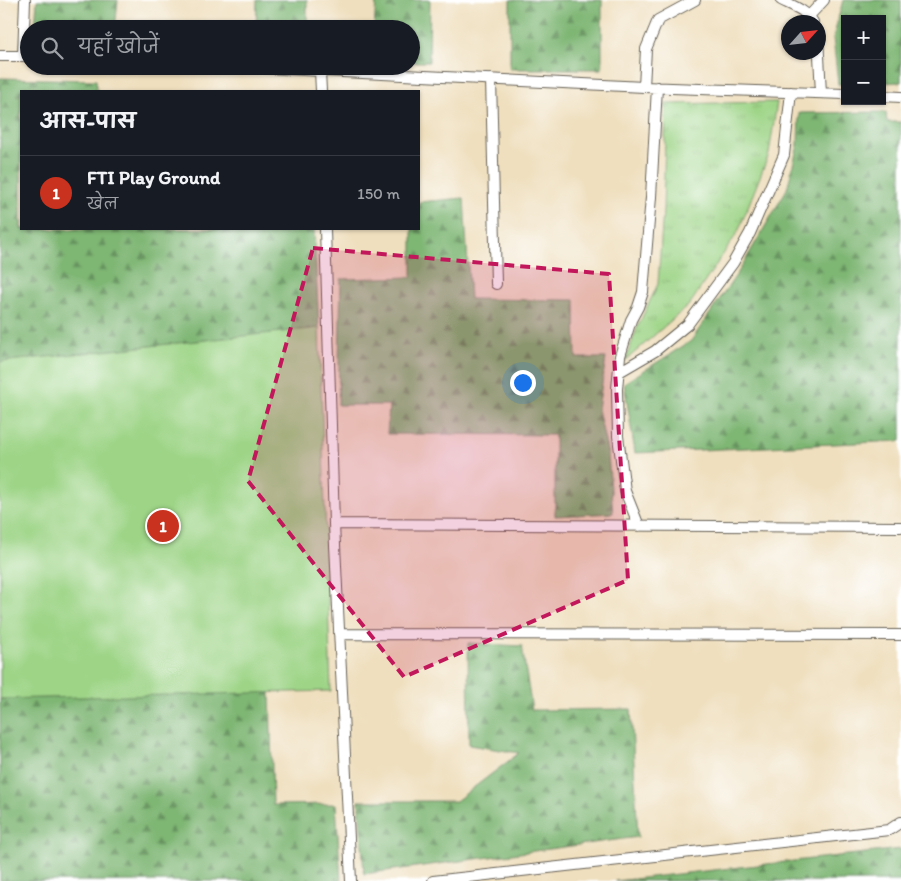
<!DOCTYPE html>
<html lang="hi">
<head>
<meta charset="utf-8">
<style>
	body { margin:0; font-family:Itim,"Playpen Sans Deva",sans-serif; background:#242831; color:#f1f3f6 }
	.controls { position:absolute; right:15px; top:15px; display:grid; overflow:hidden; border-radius:0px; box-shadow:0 1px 4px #0004 }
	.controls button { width:45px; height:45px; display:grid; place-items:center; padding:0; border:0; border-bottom:1px solid #363941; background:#171b24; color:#f1f3f6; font:25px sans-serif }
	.compass { position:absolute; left:781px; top:15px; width:45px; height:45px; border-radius:50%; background:#171b24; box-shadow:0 1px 4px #0004; rotate:63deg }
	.you { position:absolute; left:522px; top:382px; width:18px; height:18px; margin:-12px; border:4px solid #fff; border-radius:50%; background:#1a73e8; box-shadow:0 0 0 8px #1a73e833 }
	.badge { display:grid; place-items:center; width:32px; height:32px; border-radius:50%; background:#c8321e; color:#fff; font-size:16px; font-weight:700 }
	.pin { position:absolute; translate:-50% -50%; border:2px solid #fff; box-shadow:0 1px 5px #0006 }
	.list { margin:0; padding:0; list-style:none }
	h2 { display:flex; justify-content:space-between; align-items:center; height:65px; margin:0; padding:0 20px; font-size:21px }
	h2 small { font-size:16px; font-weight:400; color:#9ea1a6 }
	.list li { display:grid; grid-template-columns:32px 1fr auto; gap:15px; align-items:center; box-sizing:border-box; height:75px; padding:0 20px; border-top:1px solid #363941 }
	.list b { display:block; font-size:19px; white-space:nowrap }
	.list p { margin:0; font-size:16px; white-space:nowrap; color:#9ea1a6 }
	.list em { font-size:16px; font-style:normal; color:#9ea1a6 }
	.icon { flex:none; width:28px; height:28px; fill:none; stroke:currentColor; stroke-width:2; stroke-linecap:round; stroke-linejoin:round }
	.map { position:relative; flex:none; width:901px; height:881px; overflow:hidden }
	.search { position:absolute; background:#171b24; box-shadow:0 1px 4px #0004; left:20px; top:20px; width:400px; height:55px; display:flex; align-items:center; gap:12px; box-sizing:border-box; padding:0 18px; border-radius:28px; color:#9ea1a6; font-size:19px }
	.panel { position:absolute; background:#171b24; box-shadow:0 1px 4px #0004; left:20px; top:90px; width:400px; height:140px; border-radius:0px }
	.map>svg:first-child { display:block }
</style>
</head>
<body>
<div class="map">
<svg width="901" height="881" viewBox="0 0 901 881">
	<defs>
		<pattern id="grass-tufts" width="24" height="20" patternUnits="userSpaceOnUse" patternTransform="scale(1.25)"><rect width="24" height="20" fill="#9dd486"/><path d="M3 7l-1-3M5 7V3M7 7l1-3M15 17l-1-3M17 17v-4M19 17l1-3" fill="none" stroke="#87b573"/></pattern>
		<pattern id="forest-firs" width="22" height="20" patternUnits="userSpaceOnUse" patternTransform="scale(1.25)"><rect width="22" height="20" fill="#7eb673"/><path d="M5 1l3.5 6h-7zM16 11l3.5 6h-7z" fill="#66935e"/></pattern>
	</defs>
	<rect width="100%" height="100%" fill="#fff"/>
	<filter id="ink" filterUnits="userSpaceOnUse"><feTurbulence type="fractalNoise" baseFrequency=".02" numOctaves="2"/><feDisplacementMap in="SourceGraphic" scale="10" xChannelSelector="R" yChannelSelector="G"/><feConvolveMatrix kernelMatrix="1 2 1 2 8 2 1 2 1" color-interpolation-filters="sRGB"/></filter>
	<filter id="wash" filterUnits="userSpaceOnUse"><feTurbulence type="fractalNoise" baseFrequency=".0096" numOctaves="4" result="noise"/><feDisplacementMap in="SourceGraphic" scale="20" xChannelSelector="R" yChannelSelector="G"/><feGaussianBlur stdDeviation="1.12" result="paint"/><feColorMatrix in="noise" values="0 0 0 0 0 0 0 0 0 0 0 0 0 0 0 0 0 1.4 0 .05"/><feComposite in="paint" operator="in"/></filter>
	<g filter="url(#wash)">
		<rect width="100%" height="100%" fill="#efdfbe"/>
		<!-- grass -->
		<path fill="url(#grass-tufts)" stroke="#5c7851" d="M777,102L769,154L738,232L690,304L625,361L638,326L658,284L663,210L666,104Z"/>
		<!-- forest -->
		<path fill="url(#forest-firs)" stroke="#4d6948" d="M37,0H118L115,29H35Z
			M257,0H307V29H256Z
			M376,0H430L429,62H411V29H374Z
			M510,0H602V69H510Z
			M843,0H901V82L882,83V19H845V84H838L833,38Z
			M0,78L96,80L97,91H21V229H314L319,328L0,362Z
			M886,112L887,122H901V441L635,453L624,383L691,341L739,271L787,189L798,145L799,113Z
			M464,198L470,299L575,300L576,358H606L598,409L608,455L613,513L555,516V435L387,434L389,405H338L341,279L412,277V229H419V202Z
			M468,643L522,646L532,710L631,709L638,837L364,874L359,801H456L519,753L469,745Z
			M270,692L273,805L336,804L341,881H0V699Z
			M901,849V881H615Z"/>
		<!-- pitch -->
		<path fill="#9dd486" stroke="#5c7851" d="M319,328L331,691L0,699V362Z"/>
	</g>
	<g filter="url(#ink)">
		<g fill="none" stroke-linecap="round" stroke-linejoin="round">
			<defs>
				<path id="service" d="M781,0C793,6 806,10 813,22
					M809,16L824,0
					M818,37L821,93
					M0,56H29
					M23,56L25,0
					M222,66L644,87L845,94
					M320,71L321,91
					M491,79L496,284
					M644,87L646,49L658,20L695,0
					M882,96L901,97
					M325,229L334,524L351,881
					M619,372L655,351L688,324L733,263L750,233L784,155L791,92
					M334,524L901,527
					M639,526L625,491L618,436L617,389L620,356L631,320L638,307L643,292L651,197L657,87
					M339,634L901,635
					M433,881L889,830L901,822"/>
			</defs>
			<!-- service casing -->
			<use href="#service" stroke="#666055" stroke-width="12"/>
			<!-- service -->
			<use href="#service" stroke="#fff" stroke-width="10"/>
		</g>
	</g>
	<!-- marked area -->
	<path fill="#c2185b" fill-opacity="0.2" stroke="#c2185b" stroke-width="4" stroke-dasharray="10 6" stroke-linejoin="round" d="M313,248L609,274L628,580L404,677L248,481Z"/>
</svg>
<div class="controls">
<button>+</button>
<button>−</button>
</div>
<svg class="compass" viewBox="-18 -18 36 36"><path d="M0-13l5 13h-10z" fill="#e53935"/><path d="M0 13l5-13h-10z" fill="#9ea1a6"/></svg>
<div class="you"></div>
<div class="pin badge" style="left:163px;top:526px">1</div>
<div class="search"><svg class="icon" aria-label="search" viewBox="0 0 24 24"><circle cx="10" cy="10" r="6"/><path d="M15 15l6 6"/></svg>यहाँ खोजें</div>
<section class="panel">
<h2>आस-पास<small></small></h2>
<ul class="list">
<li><span class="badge">1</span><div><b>FTI Play Ground</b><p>खेल</p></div><em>150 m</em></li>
</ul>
</section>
</div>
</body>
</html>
